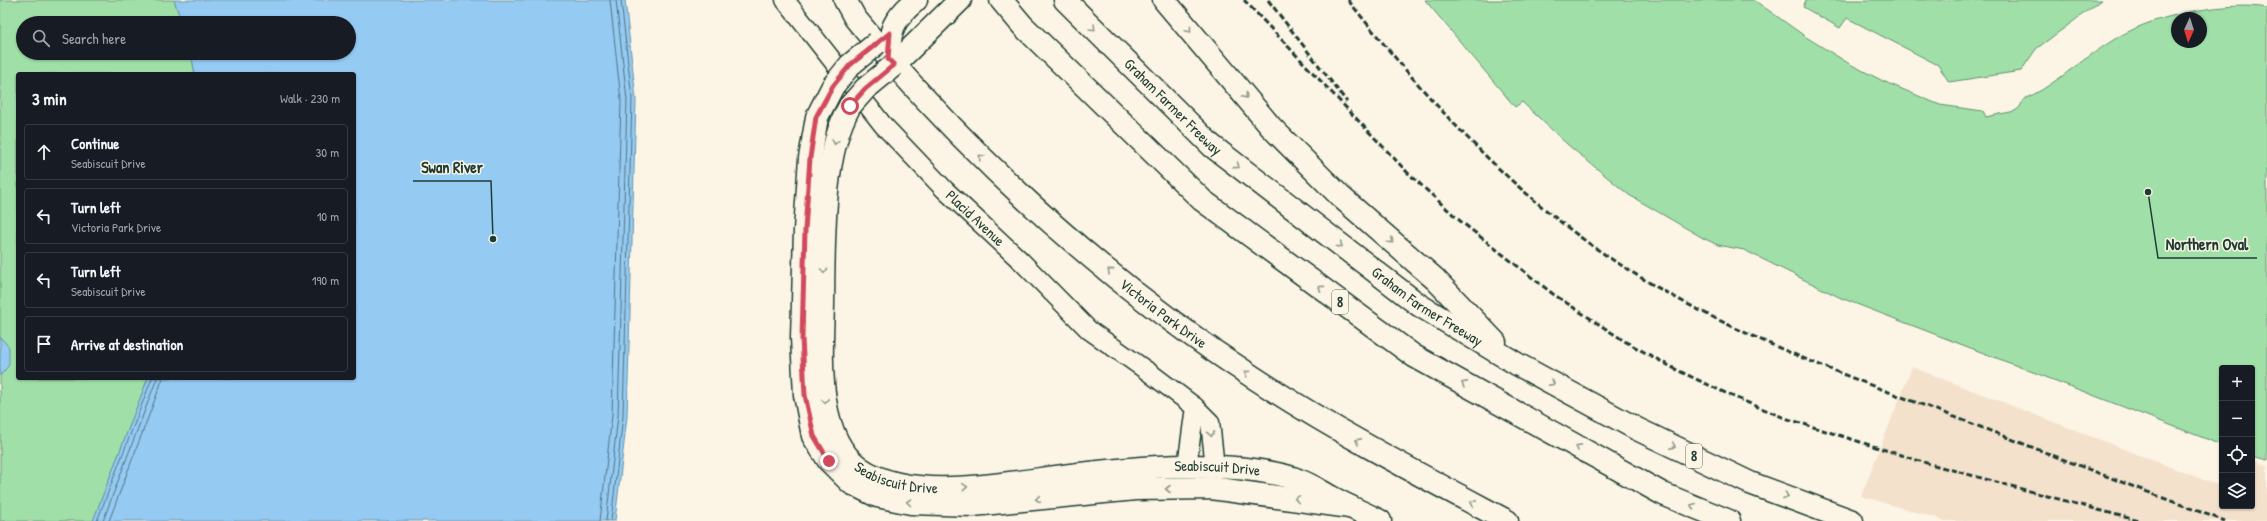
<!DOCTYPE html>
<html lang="en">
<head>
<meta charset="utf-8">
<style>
	body { margin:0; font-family:"Patrick Hand",sans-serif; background:#242831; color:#f1f3f6 }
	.controls { position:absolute; right:12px; bottom:12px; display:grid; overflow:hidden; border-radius:4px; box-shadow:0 1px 3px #0004 }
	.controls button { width:36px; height:36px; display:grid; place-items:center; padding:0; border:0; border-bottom:1px solid #363941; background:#171b24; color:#f1f3f6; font:20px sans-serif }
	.compass { position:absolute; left:2171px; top:12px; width:36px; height:36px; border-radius:50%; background:#171b24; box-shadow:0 1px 3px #0004; rotate:184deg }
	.stop { position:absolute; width:12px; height:12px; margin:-9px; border:3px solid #d1495b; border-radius:50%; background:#fff }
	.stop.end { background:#d1495b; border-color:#fff; box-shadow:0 1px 4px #0008 }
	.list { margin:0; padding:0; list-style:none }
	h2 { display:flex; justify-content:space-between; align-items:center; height:52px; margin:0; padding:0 16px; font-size:17px }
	h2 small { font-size:13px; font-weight:400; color:#9ea1a6 }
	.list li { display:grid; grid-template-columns:26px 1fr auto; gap:12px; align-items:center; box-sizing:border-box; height:56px; margin:0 8px 8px; padding:0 8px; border:1px solid #363941; border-radius:4px }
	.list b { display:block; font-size:15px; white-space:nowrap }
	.list p { margin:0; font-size:13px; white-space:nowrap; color:#9ea1a6 }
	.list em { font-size:13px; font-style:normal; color:#9ea1a6 }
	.icon { flex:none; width:22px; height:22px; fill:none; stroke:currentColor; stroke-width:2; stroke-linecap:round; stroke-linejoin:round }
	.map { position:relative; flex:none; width:2267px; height:521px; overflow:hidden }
	.search { position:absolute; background:#171b24; box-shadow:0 1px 3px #0004; left:16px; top:16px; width:340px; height:44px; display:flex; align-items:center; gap:10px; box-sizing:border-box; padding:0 14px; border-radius:22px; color:#9ea1a6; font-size:15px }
	.panel { position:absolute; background:#171b24; box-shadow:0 1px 3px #0004; left:16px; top:72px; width:340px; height:308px; border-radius:4px }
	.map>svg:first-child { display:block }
</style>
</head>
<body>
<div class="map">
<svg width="2267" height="521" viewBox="0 0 2267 521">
	<rect width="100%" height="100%" fill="#fcf5e5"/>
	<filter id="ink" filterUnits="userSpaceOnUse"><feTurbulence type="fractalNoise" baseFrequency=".025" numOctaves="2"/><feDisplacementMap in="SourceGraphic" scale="8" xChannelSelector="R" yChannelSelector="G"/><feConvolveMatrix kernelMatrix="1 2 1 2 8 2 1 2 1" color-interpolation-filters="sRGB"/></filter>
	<g filter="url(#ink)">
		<!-- built -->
		<path fill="#f3e1cb" d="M1912,367L2222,487V506H2252V460L2267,466V521H1946L1861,496Z"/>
		<!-- green -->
		<path fill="#a0e0a8" stroke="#608e6e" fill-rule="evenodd" d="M0,0H174L182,23H23V53H191L195,74H18V378H148L93,521H0Z
			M1425,0H1754L1806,37L1848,63L1883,81L1940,105L1983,111L1986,117L2015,111L2020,107L2024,99C2048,89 2069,70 2091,55C2103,47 2116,37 2130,31C2162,14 2231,1 2267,8V460L2252,456V368H2222V445L1841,298L1744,250L1718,245L1703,238L1629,195L1568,145L1522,102L1515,107ZM2177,18H2201V42H2177Z
			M1806,0H2102L2036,49L2021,71L1949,82L1938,65L1847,18L1840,28L1803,7Z"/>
		<!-- water -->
		<path fill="#95caf3" stroke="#6692a7" d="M174,0H625L636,99L627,417L615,521H93L148,378H354V74H195L191,53H349V23H182Z
			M0,337L9,347V365L0,376Z"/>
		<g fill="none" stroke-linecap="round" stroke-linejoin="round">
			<!-- shore -->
			<path stroke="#4e7580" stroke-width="1" d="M97,521L152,378
				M103,521L157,378
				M109,521L163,378
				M600,521L612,415L621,100L610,0
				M606,521L618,416L627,100L616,0
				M611,521L623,416L632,99L621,0"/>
			<defs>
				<g id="street">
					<path id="s1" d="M785,0L883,125L945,190L1021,261L1089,330L1150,373L1195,407L1210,422L1215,467"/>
					<path d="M1187,466L1195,407"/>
				</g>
				<g id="secondary">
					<path id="s2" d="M916,0C893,20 889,29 889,59C996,180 1119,291 1256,379C1337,432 1422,476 1507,521"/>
					<path d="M894,65L960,0"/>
					<path d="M833,86L817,117L810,158L805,230L802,338L805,395L813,436L829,461L851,483L877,496L911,503L973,505L1135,489L1211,488L1350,507"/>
					<path id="s3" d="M850,106C821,154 824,248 823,304C822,352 814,436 860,468C914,506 1018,480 1080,474C1132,468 1183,463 1235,468C1251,469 1284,474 1298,480C1310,484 1320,491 1331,497C1347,506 1364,513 1380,521"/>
				</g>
				<g id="highway">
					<path d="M845,0L855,18L889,59"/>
					<path d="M1001,0L1023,26L1202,200L1414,356L1663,494L1729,521"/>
					<path id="s4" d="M1065,0L1212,146L1419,305L1517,364L1637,429L1750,483L1852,521"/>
					<path d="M1164,0L1271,127L1341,197L1435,279L1495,342"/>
				</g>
			</defs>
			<!-- street casing -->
			<use href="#street" stroke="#1f3d34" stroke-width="21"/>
			<!-- secondary casing -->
			<use href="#secondary" stroke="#1f3d34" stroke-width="25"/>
			<!-- highway casing -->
			<use href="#highway" stroke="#1f3d34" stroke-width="25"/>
			<!-- street -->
			<use href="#street" stroke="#fcf5e5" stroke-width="18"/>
			<!-- secondary -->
			<use href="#secondary" stroke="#fcf5e5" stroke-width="22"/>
			<!-- highway -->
			<use href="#highway" stroke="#fcf5e5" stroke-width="22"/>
			<!-- rail -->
			<path stroke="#1f3d34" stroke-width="3" stroke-dasharray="6 3" stroke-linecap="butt" d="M1244,0L1407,172L1459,220L1553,294L1626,342L1677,370L1734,397L1785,418L1923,462L2139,521
				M1268,0L1347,102
				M1348,0C1424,95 1495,176 1594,247C1702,323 1825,368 1947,414C2040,450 2132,487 2225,521"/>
			<defs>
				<path id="secondary-bridge" d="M833,86L850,65L877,43
					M850,106L865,89L894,65"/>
			</defs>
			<!-- secondary-bridge casing -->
			<use href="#secondary-bridge" stroke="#1f3d34" stroke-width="25" stroke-linecap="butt"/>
			<!-- secondary-bridge -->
			<use href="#secondary-bridge" stroke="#fcf5e5" stroke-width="22"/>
		</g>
		<!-- one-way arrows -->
		<defs><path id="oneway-chevron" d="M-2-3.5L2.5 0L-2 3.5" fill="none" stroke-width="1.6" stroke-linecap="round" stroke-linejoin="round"/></defs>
		<g stroke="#8e998c">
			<use href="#oneway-chevron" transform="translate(1093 28) rotate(45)"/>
			<use href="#oneway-chevron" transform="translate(1189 30) rotate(50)"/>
			<use href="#oneway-chevron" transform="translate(1245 96) rotate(49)"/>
			<use href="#oneway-chevron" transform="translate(835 142) rotate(101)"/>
			<use href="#oneway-chevron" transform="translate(981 157) rotate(-135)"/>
			<use href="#oneway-chevron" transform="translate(1237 166) rotate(37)"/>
			<use href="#oneway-chevron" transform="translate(1391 241) rotate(42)"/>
			<use href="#oneway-chevron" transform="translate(1340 245) rotate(37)"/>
			<use href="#oneway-chevron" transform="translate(824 271) rotate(92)"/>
			<use href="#oneway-chevron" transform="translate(1110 271) rotate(-140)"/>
			<use href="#oneway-chevron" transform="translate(1321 288) rotate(-144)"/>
			<use href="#oneway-chevron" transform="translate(1247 373) rotate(-146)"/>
			<use href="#oneway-chevron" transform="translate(1552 383) rotate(28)"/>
			<use href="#oneway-chevron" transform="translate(1464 384) rotate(-151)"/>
			<use href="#oneway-chevron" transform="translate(825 401) rotate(83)"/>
			<use href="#oneway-chevron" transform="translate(1211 434) rotate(83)"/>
			<use href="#oneway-chevron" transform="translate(1358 441) rotate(-151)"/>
			<use href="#oneway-chevron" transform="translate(1673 446) rotate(26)"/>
			<use href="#oneway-chevron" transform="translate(1578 447) rotate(-151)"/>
			<use href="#oneway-chevron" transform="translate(965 487) rotate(-4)"/>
			<use href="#oneway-chevron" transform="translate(1168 489) rotate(180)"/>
			<use href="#oneway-chevron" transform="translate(1786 496) rotate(21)"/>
			<use href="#oneway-chevron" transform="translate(1038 499) rotate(174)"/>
			<use href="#oneway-chevron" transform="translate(1297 499) rotate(-171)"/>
			<use href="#oneway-chevron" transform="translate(909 502) rotate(-172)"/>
			<use href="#oneway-chevron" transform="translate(1473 503) rotate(-152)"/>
			<use href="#oneway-chevron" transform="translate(1693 506) rotate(-158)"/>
		</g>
	</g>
	<g fill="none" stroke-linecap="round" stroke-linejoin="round" filter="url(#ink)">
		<!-- route -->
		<path stroke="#d1495b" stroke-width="5" d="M829,461L814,436L805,395L802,338L805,230L810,158L816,117L833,86L850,65L890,33L888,59L894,65L865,89L850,106"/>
	</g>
	<g text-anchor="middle" stroke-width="3" stroke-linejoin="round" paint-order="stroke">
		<!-- shield labels -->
		<g fill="#fcf5e5" stroke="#617469" stroke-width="1">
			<rect x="1332" y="290" width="16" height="24" rx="3"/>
			<rect x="1686" y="444" width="16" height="24" rx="3"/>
		</g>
		<g font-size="14" font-weight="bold" fill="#1f3d34">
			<text x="1340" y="307">8</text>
			<text x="1694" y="461">8</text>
		</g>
		<!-- street labels -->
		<g font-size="15" fill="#1f3d34" stroke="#fcf5e5">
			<text dy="5" stroke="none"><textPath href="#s4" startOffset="152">Graham Farmer Freeway</textPath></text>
			<text dy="5" stroke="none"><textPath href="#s1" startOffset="290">Placid Avenue</textPath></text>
			<text dy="5" stroke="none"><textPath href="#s4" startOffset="476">Graham Farmer Freeway</textPath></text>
			<text dy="5" stroke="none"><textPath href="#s2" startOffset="443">Victoria Park Drive</textPath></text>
			<text dy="5" stroke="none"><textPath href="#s3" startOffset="739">Seabiscuit Drive</textPath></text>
			<text dy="5" stroke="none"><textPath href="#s3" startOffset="415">Seabiscuit Drive</textPath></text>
		</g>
	</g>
	<!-- callouts -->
	<path fill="none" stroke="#1f3d34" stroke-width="1.5" d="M493 239L491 181H413M2148 192L2158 258H2257"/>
	<g fill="#1f3d34" stroke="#fcf5e5" stroke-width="1.5">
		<circle cx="493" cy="239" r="4"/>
		<circle cx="2148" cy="192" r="4"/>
	</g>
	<g font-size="16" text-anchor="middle" font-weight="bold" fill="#1f3d34" stroke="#fcf5e5" stroke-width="3" stroke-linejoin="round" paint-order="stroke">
		<text x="452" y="173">Swan River</text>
		<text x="2207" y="250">Northern Oval</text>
	</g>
</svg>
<div class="controls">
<button>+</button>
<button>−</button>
<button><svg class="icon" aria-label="locate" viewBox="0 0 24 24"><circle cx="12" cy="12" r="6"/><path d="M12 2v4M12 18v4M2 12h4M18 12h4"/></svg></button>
<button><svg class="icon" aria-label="layers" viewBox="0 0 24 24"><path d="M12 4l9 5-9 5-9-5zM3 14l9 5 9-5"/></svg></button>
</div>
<svg class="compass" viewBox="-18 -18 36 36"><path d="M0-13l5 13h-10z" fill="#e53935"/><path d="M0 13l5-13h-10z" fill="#9ea1a6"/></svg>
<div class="stop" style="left:850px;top:106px"></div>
<div class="stop end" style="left:829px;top:461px"></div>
<div class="search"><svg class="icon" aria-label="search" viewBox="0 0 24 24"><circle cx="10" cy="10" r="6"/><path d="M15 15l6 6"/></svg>Search here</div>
<section class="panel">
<h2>3 min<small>Walk · 230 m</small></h2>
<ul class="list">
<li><svg class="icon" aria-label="ahead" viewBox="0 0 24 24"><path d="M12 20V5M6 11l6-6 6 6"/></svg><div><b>Continue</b><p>Seabiscuit Drive</p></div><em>30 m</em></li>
<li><svg class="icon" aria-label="left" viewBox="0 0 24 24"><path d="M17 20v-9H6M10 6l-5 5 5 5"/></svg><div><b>Turn left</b><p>Victoria Park Drive</p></div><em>10 m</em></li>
<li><svg class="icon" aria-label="left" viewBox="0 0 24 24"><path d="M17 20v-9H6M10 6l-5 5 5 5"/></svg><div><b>Turn left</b><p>Seabiscuit Drive</p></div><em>190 m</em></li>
<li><svg class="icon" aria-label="arrive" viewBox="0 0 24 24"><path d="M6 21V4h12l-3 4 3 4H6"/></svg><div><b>Arrive at destination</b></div></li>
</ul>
</section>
</div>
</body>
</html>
